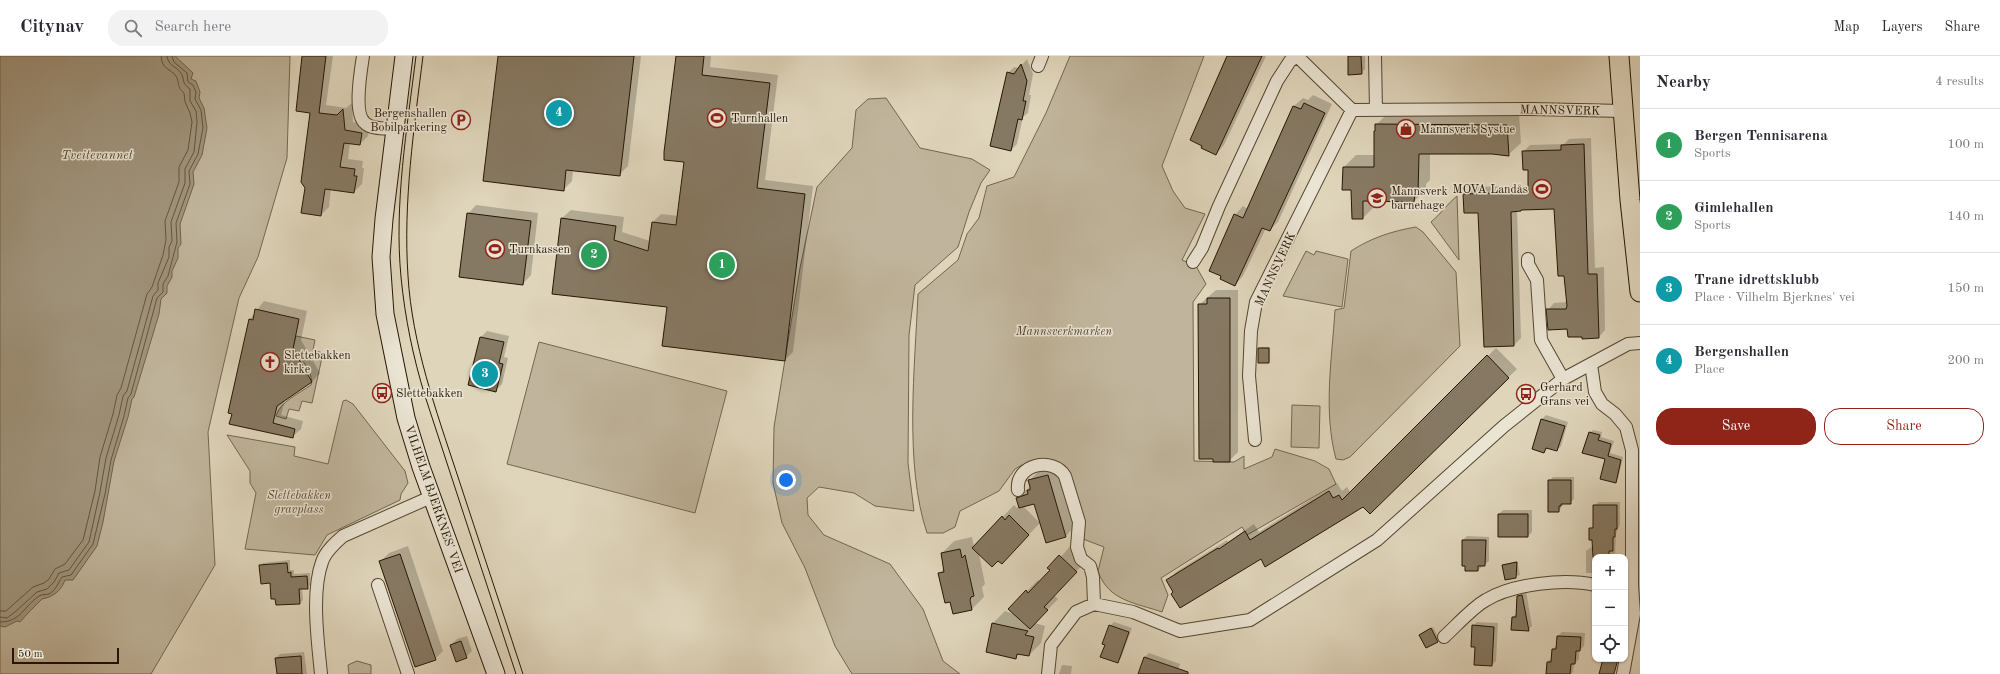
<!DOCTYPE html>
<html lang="en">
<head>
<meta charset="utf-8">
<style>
	body { margin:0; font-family:"Old Standard TT",serif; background:#f2f2f3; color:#2b2b33 }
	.controls { position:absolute; right:12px; bottom:12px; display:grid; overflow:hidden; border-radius:8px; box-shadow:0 1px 3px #0004 }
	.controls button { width:36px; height:36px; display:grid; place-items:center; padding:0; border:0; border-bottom:1px solid #e1e1e2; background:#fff; color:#2b2b33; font:20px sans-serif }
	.scale { position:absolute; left:12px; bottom:10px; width:107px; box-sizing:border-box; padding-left:4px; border:2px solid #261603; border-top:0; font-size:11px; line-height:14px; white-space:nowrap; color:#261603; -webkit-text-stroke:3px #eae4d3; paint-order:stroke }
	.you { position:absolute; left:786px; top:424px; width:14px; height:14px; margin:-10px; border:3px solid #fff; border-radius:50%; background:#1a73e8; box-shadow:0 0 0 6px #1a73e833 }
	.badge { display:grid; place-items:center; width:26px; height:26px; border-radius:50%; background:#8f2418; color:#fff; font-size:13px; font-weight:700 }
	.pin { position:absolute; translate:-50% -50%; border:2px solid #fff; box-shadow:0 1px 4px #0006 }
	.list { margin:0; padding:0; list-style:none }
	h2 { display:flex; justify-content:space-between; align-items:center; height:52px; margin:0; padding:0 16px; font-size:17px }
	h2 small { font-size:13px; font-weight:400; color:#7c7c81 }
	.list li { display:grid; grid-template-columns:26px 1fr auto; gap:12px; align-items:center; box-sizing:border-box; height:72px; padding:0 16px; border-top:1px solid #e1e1e2 }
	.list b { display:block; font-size:15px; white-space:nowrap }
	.list p { margin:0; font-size:13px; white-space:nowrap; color:#7c7c81 }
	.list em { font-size:13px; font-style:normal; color:#7c7c81 }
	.actions { display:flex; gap:8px; padding:12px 16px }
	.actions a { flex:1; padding:9px 0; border:1px solid #8f2418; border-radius:16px; text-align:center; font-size:14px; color:#8f2418 }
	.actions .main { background:#8f2418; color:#fff }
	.icon { flex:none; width:22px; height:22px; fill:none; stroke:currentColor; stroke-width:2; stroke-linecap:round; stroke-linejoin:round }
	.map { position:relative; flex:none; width:1640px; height:618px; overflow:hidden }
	header { display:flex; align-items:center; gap:24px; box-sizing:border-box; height:56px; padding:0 20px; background:#fff; border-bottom:1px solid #e1e1e2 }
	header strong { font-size:19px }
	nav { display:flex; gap:22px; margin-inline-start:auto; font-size:14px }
	.search { width:280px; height:36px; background:#f2f2f3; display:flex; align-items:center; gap:10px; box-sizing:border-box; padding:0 14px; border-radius:16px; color:#7c7c81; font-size:15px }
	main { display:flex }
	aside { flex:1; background:#fff }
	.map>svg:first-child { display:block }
</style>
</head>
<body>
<header>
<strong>Citynav</strong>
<div class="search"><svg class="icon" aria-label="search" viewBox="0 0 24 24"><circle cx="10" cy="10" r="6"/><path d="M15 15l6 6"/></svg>Search here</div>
<nav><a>Map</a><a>Layers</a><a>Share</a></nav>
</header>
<main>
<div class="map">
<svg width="1640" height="618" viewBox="0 0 1640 618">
	<rect width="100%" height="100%" fill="#dfd5bb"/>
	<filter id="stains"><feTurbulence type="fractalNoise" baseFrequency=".005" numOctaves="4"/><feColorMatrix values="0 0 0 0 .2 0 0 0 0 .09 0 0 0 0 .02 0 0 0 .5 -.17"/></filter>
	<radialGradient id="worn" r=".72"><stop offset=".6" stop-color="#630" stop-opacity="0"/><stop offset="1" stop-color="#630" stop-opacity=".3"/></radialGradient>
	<!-- green -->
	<path fill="#c0b59c" stroke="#736650" d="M0,0H290L287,102L258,201L239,242L208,376L215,509L151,618H0Z
		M1070,0H1204L1162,110L1173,135L1185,152L1205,158L1182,204L1196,210L1206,228L1193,246L1194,405L1234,406L1244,400V413L1272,401L1275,393L1315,405L1329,413L1336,428L1247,479L1242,471L1161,522L1168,539L1162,556C1136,547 1108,545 1098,515L1104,491L1083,483L1072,429L1063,409L1047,403L1022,409L1015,413L999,435L960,455L955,471L943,477H927C904,408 915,311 918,238L958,204L967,178L979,162L987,130L1014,121L1046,57Z
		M886,42L920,92L972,103L990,114L981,127L969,156L958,191L915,229L909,279L908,407L914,455L875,450L854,437L819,431L807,442L808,459L824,479L890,508L923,553L943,605L960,618H852L835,590L805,512L782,467L773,427L774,371L800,212L817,131L852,92L856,54L868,43Z
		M1457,140L1459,204L1431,166C1441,158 1447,148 1457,140Z
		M1416,171L1423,176L1456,216L1460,290L1350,401L1343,404L1336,403C1323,355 1332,303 1335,254L1344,252L1351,195C1371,182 1392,175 1416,171Z
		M1306,195L1314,199L1316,195L1348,203L1342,251L1283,240Z
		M296,280L315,284L313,294L323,297L312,347L302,345L299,355L289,353L286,363L276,360C280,346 298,338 311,329C314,316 300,302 293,292Z
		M539,286L727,335L695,457L507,408Z
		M346,344L353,348L405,415L408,427L401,438L400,444L327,479L315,499L245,493L256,437L250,427V415L227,379L295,391L294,400L328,408L343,345Z
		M1292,349L1320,350L1319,392L1291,391Z
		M357,605L371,609V618H349L348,609Z"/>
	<!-- water -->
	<path fill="#a0947c" stroke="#6f624c" d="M0,0H175L193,17L191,23L196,25L200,36L199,42L204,52L207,72L202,99L193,116L194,128L180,168L181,188L178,192V202L172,215V221L167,230V237L161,243L159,258L134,341L132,343L128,361L114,405L103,466L97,490L73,524H65C61,535 53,541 42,543C34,551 27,558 20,566L17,565L5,571L0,570Z"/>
	<!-- shadow -->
	<path fill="#0003" d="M303,0H333L326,49L346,52L352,47L353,66L370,69L368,80L360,88L350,86L348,103L363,105L362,112H364L362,128L354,136L331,133L329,151L321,159L306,132L312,56Z
		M499,0H641L628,110L619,119L573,114L572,125L563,134Z
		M677,0H711L710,11L778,19L765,124L813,130L793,296L785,304L668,251L562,162L571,154L624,161L622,176L650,185L653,166L661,158L679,160L685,106Z
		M1230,0H1266L1224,89L1216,98Z
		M1349,0H1365V13L1361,17Z
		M1027,3L1033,18L1029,39H1031L1028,57L1023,61L1017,88L1011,94L1008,17L1014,11L1019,12Z
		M1313,39L1332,48L1278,166L1270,174L1266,172L1243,220L1235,229V159L1243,150L1248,153L1294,50L1303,42L1308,44Z
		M1389,56L1519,57L1521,87L1508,99L1492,97H1430V124L1426,128V133L1414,145H1375V150L1363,162L1344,111L1356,99H1375V75L1376,69Z
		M1591,82L1595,212L1604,211L1605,274L1599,281L1583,280L1568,272L1548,254L1554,247L1568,246L1555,152L1517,154L1521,282L1514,289L1479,156L1464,138L1471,131L1529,130V113L1523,96L1530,89L1564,88L1569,83Z
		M476,149L538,157L531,219L523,228L468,158Z
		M1216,234H1238V396L1229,405L1199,249Z
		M264,245L307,255L301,284L320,317L312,326L285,344L281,359L303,365L301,373L292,381L229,356L250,263Z
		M487,275L509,280L504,301L508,302L502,328L495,335L481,281Z
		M1261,291H1270V304L1269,306L1259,293Z
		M1496,292L1517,313L1370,457L1363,450L1261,502L1174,536L1167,525L1176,516L1227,484L1228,486L1254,468L1259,476L1337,427L1342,435L1347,431L1350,436Z
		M1546,359L1568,366L1561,390L1557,394L1548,391L1544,396L1542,363Z
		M1593,374L1602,376L1601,381L1614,385L1610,397L1623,401L1618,423L1615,426L1607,403L1590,377Z
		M1059,408L1077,468L1066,480L1046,486L1035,447L1023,450L1040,467L1013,495L998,503L979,498L985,528L982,531L984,541L972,553L954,557L951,544L940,517L944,512L942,497L954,485L972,481L974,491L1014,449L1017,452L1019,450L1017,442L1031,430L1029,425L1041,413Z
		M1553,421H1574V443L1570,447H1564L1559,455L1549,425Z
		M1598,446H1620V468L1616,478L1615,501H1595V517H1586V495L1593,490L1590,473L1594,469V450Z
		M1503,454H1532V476L1528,480H1499V458Z
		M1467,480L1489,481V505L1478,514H1466L1463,484Z
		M1071,489L1087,504L1054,539L1058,543L1035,567L1045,570L1041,587L1029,599L1020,597L1015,602L993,567L1005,555L1014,558L1027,535L1038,524L1040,526Z
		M408,490L443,595L435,603L381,505L389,497Z
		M290,504V514H294V518L310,517V529L307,532H302L303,544L300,547L277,548L270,526L260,510L263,507Z
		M1517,505L1520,519L1506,523L1503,509Z
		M1526,535L1532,570L1528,574L1513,561L1517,557L1518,540Z
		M1114,566L1132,572L1121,602L1117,606L1106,588L1110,570Z
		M1477,566L1498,567L1496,605L1492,609L1476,590L1473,570Z
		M1433,571L1439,583L1426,591L1422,577Z
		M1562,576L1585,577L1584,590L1579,595V603L1574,608L1573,616L1571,618H1547V606L1552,602L1553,593L1557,589L1558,580Z
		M467,580L472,595L466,601L451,589L457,583Z
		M304,596L307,618H278L276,602L280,598Z
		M1149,597L1180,608L1177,618L1139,617L1145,601Z
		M1062,609L1072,610L1071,618H1059Z"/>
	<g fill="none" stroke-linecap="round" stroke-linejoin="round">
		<!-- shore -->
		<path stroke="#635540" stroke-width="1" d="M0,555H6L33,531L44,527L49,523L55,513L65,508L83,484L95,435L100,401L113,358L117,339L121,332L147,238L152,231L163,199L166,184L165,165L179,126V111L188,94L192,66L190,57L185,46L184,37C176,30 180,27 176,20C170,12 162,14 161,0
			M0,561L7,562L15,556L37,536L47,533L54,526L59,517L69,514L89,486L100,436L106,402L119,359L123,340L127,335L153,240L158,234V227L169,201V191L172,185L171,166L185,127V113L194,96L197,66L196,55L190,45V33C181,27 185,23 181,17C176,10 168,10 167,0
			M0,566C21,566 23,551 39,540C42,538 46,539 49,538C56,534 58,527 62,521L71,519L93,488L105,438L111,404L124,360L128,342L131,338L157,242L163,236V228L168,220L177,186L176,167L190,128L189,115L198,98L203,72L201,54L195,43L196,36L193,29L188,26L187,17L174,6L172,0"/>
	</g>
	<!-- building -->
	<path fill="#867963" stroke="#261603" d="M302,0H326L319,57L337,59L343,53L345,74L362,77L360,89L344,87L340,111L355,113L354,120H357L354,137L325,133L321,160L301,157L305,132L301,126L310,57L296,55Z
		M498,0H634L620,120L566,114L564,135L483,125Z
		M676,0H704L702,19L770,27L757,132L805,138L785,305L662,290L667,251L552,238L561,162L616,170L614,184L648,195L652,166L676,169L684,106L664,104V96Z
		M1227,0H1262L1216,99L1201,92L1202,90L1190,84Z
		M1348,0H1361L1362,18L1348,19Z
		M1021,8L1027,25L1023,45H1026L1022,64L1018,63L1011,95L990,90L1007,16L1014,18Z
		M1304,47L1325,57L1270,175L1262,172L1235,230L1220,223L1221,220L1209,215L1234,158L1243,162L1293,50L1301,53Z
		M1375,68L1507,69L1509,100L1492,98H1419L1418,138H1415L1414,146L1363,145V163H1352L1351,134H1342L1343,111H1374V75H1375Z
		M1584,88L1588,218H1597L1599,282L1582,283V281H1568L1567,273L1548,274L1546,253H1566L1567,250L1564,220H1558L1554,153L1521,154V155L1511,156L1514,290L1484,291L1478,157H1464L1463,138L1528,136V114H1523L1522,95L1561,94V89Z
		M467,157L531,165L523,229L459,221Z
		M1207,242H1230V406H1213V403H1199L1198,248H1207Z
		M255,253L299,263L293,293L312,326L277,350L273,367L295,373L293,382L229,368L232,358L228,357L249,263L253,264Z
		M480,281L504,286L499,307L503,308L496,336L468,329Z
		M1258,292H1269V307H1258Z
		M1487,299L1509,322L1370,458L1363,451L1265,511L1261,503L1180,552L1171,538L1173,536L1166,524L1218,492L1219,493L1245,475L1250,484L1329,435L1333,442L1339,439L1342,444Z
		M1541,363L1565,370L1557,395L1546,392L1544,397L1532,393Z
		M1589,376L1600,379L1598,384L1611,388L1608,400L1621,404L1616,427L1600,423L1605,403L1582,397Z
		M1048,419L1066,481L1046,487L1034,448L1019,452L1016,442L1028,438L1027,434H1030V431L1028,424Z
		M1548,424H1571V448H1561V450H1559V456H1548Z
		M1593,449H1617V473H1615V481H1613V495H1609V501H1593L1592,484H1589V472H1593Z
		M1498,458H1528V481H1498Z
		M1009,459L1029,479L1002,508L998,505L992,511L972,492L1002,460L1005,464Z
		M1462,484H1486L1485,510H1478V515H1465V510H1462Z
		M960,493L962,502L965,499L974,540L971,541L970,544L972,554L953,558L950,546L945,547L938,517L944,516L941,497Z
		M400,498L436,604L415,611L379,505Z
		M1059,499L1077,516L1044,551L1048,554L1030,573L1008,553L1026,534L1028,537L1050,514L1047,512Z
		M1517,506L1516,522L1505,524L1502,509Z
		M287,507L288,517L291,516V521L307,520L308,533H299L300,548L276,549L275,543H271L270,527L261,528L259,509Z
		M1522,539L1529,575L1511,574L1512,561H1516L1517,540Z
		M992,567L1028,575L1025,579L1034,581L1029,600L1017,598L1016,603L986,596Z
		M1109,569L1129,576L1118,607L1100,601L1105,589L1102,588Z
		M1472,569L1494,571L1492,610L1474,609L1475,591H1471Z
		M1431,572L1438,586L1426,592L1419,579Z
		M1557,580L1581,581L1580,595H1576L1575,608H1571L1570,618H1546L1547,606H1551L1552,593H1556Z
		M461,585L467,602L456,606L450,589Z
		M301,600L302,618H277L275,602Z
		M1144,601L1188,616V618H1138Z
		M1603,603H1618L1614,618H1599Z"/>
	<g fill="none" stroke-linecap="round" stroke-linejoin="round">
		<defs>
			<path id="minor" d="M363,0C361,14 353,57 365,67C372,74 386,72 395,73
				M1297,0L1352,54
				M1375,0L1376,54
				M1038,10L1042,0
				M1528,203V208L1537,224L1541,284L1563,323
				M1193,206L1202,192L1219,150L1277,25L1290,5L1297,0
				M1591,308L1595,336L1602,348L1615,358L1626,371L1632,394V529L1625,531
				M1255,384L1249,320L1251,275L1256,246L1352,54L1531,53L1623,55
				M1018,434C1015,408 1053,400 1065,420L1079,466L1077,491L1081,503L1090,510L1093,521L1094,548
				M378,529L408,618
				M1444,581C1455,571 1473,551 1486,544C1513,528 1564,522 1595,529
				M321,618C318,587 311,536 322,506C325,496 335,487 343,480L431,441
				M1048,618L1051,589L1076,556L1094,548L1133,556L1180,575L1250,564L1377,484L1504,370L1563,323L1628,288L1640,287
				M1623,618L1634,558L1632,529"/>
			<path id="secondary" d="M404,0L384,163L381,201L385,258L406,362L421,411L496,618"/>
			<path id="primary" d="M1619,0L1630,144L1640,236"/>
		</defs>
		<!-- minor casing -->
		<use href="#minor" stroke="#544631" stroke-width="14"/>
		<!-- secondary casing -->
		<use href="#secondary" stroke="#261603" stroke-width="19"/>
		<!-- primary casing -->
		<use href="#primary" stroke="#261603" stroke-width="21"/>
		<!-- minor -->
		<use href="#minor" stroke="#eae4d3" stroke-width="12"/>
		<!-- secondary -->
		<use href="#secondary" stroke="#eae4d3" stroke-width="17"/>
		<!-- primary -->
		<use href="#primary" stroke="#dfd5bb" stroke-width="19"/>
		<!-- tram -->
		<path stroke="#261603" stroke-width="1" d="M416,0C407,73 394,148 401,221C405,262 413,301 425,340L516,618
			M423,0C414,73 403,146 408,220C412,288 436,354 457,418C479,485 501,551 523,618"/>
	</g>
	<!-- icons -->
	<defs>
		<symbol id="stadium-ring" viewBox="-11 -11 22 22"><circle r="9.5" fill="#eae4d3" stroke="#8f2418" stroke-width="1.5"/><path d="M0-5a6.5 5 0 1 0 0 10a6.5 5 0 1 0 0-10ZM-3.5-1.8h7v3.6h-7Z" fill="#8f2418"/></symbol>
		<symbol id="parking-ring" viewBox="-11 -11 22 22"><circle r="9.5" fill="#eae4d3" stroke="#8f2418" stroke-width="1.5"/><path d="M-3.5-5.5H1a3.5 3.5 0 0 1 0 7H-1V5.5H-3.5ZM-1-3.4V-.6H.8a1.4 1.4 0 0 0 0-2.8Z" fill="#8f2418"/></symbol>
		<symbol id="shop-ring" viewBox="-11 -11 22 22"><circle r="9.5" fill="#eae4d3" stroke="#8f2418" stroke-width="1.5"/><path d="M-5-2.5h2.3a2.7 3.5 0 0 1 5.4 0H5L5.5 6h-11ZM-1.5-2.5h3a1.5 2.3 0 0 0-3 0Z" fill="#8f2418"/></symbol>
		<symbol id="school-ring" viewBox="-11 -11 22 22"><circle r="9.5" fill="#eae4d3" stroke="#8f2418" stroke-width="1.5"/><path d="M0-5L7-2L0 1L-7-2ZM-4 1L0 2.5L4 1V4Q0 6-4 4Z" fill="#8f2418"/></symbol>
		<symbol id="church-ring" viewBox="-11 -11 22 22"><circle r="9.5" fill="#eae4d3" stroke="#8f2418" stroke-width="1.5"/><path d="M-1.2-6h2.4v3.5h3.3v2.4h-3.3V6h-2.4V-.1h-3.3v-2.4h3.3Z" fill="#8f2418"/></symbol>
		<symbol id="bus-ring" viewBox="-11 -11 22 22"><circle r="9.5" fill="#eae4d3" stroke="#8f2418" stroke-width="1.5"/><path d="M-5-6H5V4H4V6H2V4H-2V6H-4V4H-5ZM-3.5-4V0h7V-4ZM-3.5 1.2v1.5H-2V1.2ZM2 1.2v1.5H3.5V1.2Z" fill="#8f2418"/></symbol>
	</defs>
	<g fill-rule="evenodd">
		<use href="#stadium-ring" x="706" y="51" width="22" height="22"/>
		<use href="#parking-ring" x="450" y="53" width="22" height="22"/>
		<use href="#shop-ring" x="1395" y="62" width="22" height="22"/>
		<use href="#stadium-ring" x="1531" y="122" width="22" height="22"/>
		<use href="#school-ring" x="1366" y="131" width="22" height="22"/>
		<use href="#stadium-ring" x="484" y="182" width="22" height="22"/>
		<use href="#church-ring" x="259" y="295" width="22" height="22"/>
		<use href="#bus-ring" x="371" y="326" width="22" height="22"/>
		<use href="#bus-ring" x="1515" y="327" width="22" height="22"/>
	</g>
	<g text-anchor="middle" stroke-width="3" stroke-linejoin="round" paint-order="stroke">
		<!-- street labels -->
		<g font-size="12" fill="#261603" stroke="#eae4d3">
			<text transform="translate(1560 54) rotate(1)" y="4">MANNSVERK</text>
			<text transform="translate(1275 213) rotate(-65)" y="4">MANNSVERK</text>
			<text transform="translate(434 443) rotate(71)" y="4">VILHELM BJERKNES' VEI</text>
		</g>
		<!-- poi labels -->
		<g font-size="12" fill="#261603" stroke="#eae4d3" text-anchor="start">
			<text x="447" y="61" text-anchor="end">Bergenshallen<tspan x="447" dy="14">Bobilparkering</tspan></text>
			<text x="731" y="66">Turnhallen</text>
			<text x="1420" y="77">Mannsverk Systue</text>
			<text x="1528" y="137" text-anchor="end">MOVA Landås</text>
			<text x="1391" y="139">Mannsverk<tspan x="1391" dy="14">barnehage</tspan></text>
			<text x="509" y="197">Turnkassen</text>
			<text x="284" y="303">Slettebakken<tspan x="284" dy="14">kirke</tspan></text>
			<text x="1540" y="335">Gerhard<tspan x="1540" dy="14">Grans vei</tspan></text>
			<text x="396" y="341">Slettebakken</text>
		</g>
		<!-- park labels -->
		<g font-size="12" font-style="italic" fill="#544631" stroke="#eae4d3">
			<text x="1064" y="279">Mannsverkmarken</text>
			<text x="299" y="443">Slettebakken<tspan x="299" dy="14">gravplass</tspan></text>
		</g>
		<!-- water labels -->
		<g font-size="13" font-style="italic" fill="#574833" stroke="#eae4d3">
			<text x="97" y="103">Tveitevannet</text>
		</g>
	</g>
	<rect width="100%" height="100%" filter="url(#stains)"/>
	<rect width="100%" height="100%" fill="url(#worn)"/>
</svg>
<div class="controls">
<button>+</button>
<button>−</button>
<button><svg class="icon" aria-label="locate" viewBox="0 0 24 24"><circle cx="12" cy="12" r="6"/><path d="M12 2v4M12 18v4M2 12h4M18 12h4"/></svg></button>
</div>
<div class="scale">50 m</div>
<div class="you"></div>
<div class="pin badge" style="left:722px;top:209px;background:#2e9e5b">1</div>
<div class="pin badge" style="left:594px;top:199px;background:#2e9e5b">2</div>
<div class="pin badge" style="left:485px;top:318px;background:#0f9aa8">3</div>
<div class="pin badge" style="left:559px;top:57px;background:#0f9aa8">4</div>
</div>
<aside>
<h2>Nearby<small>4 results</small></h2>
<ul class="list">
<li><span class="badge" style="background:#2e9e5b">1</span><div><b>Bergen Tennisarena</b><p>Sports</p></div><em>100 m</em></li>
<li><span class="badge" style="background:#2e9e5b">2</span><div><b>Gimlehallen</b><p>Sports</p></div><em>140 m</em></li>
<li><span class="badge" style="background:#0f9aa8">3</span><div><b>Trane idrettsklubb</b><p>Place · Vilhelm Bjerknes' vei</p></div><em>150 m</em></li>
<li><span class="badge" style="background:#0f9aa8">4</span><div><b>Bergenshallen</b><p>Place</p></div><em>200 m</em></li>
</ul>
<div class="actions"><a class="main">Save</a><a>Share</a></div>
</aside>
</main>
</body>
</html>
